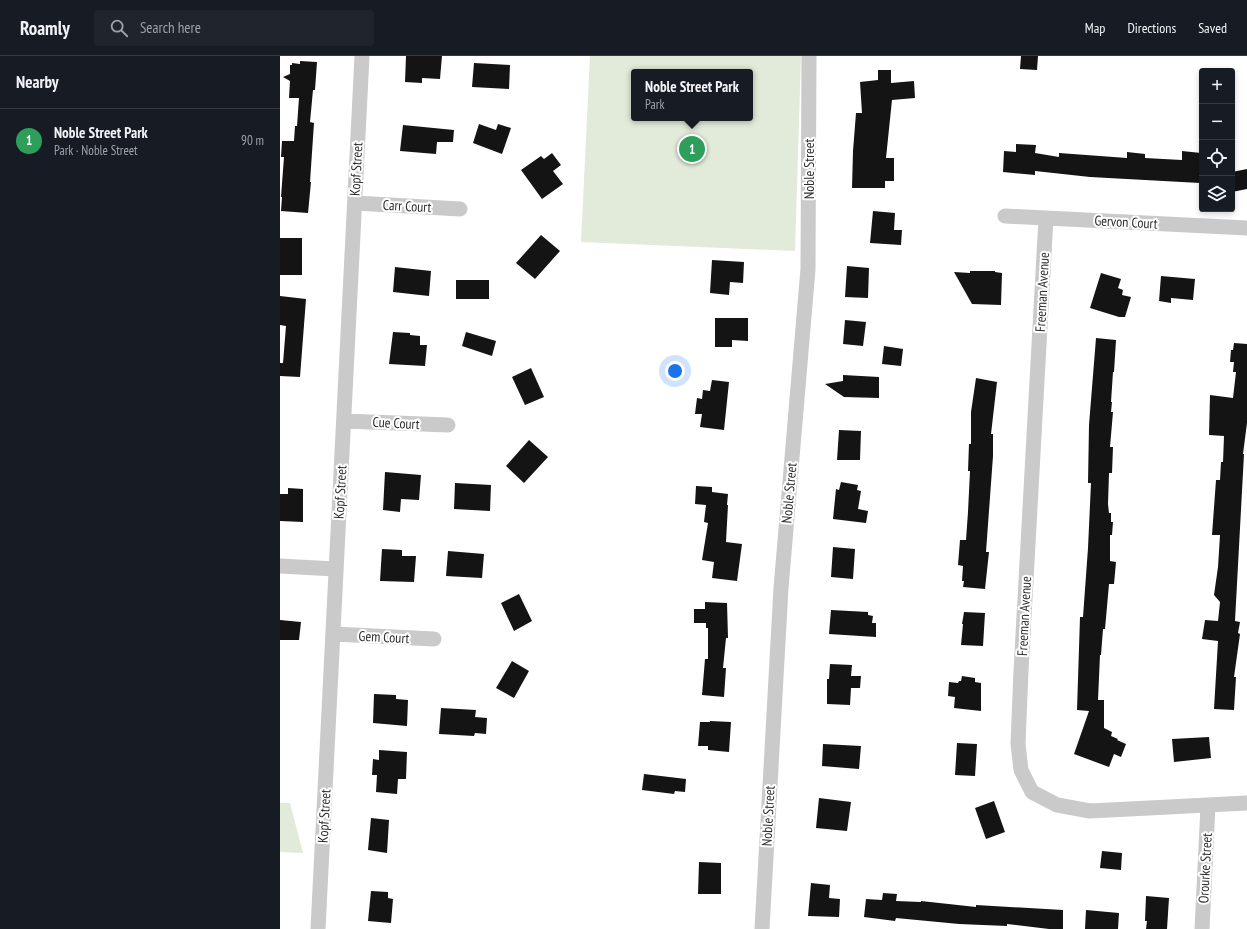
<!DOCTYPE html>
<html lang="en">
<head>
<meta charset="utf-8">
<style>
	body { margin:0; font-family:"PT Sans Narrow",sans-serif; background:#20242c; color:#f1f3f6 }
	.controls { position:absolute; right:12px; top:12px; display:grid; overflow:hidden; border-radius:4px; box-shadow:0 2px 6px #0003 }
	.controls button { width:36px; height:36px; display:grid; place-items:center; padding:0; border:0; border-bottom:1px solid #363941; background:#171b24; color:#f1f3f6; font:20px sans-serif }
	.you { position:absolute; left:395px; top:315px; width:14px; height:14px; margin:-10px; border:3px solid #fff; border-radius:50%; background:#1a73e8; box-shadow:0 0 0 6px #1a73e833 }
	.badge { display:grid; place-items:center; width:26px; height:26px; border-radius:50%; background:#e32f33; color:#fff; font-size:13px; font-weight:700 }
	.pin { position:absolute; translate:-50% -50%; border:2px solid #fff; box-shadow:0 1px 4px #0006 }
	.popup { position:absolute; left:351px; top:13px; width:122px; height:52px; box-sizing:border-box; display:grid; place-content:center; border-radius:4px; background:#171b24; filter:drop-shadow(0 1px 3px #0005); font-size:13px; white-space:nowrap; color:#9ea1a6 }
	.popup b { font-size:15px; color:#f1f3f6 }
	.popup::after { content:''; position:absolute; left:50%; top:100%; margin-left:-8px; border:8px solid transparent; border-top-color:#171b24 }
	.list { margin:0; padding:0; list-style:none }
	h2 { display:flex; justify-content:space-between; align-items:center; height:52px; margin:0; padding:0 16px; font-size:17px }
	h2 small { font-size:13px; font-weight:400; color:#9ea1a6 }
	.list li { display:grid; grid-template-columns:26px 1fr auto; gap:12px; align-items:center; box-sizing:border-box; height:64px; padding:0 16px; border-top:1px solid #363941 }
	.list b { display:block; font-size:15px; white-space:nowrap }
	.list p { margin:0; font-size:13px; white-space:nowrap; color:#9ea1a6 }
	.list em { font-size:13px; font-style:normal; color:#9ea1a6 }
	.icon { flex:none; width:22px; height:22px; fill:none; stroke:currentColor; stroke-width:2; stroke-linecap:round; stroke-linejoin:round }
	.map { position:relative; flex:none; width:967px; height:873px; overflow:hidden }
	header { display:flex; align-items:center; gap:24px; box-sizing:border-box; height:56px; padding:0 20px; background:#171b24; border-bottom:1px solid #363941 }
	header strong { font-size:19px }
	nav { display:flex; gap:22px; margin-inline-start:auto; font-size:14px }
	.search { width:280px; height:36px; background:#20242c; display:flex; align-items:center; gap:10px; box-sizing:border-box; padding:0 14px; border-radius:4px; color:#9ea1a6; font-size:15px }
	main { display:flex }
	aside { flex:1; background:#171b24 }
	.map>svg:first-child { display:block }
</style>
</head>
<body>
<header>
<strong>Roamly</strong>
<div class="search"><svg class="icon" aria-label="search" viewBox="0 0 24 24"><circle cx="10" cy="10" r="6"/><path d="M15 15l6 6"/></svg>Search here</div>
<nav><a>Map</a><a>Directions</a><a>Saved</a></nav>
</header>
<main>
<aside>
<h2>Nearby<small></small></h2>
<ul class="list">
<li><span class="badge" style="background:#2e9e5b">1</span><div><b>Noble Street Park</b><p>Park · Noble Street</p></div><em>90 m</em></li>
</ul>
</aside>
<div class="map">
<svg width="967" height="873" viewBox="0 0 967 873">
	<rect width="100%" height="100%" fill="#fff"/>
	<!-- green -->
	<path fill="#e2eada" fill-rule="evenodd" d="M310,0H521L515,195L301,186ZM354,16H470V62H354Z
		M0,747H10L23,797L0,796Z"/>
	<!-- building -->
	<path fill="#141414" d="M126,0H162L160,23L142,22V27L125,26Z
		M741,0H758L757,14L740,13Z
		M20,5L37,6L35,34H33L30,66L34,67L30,126H31L28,157L1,155L2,141H1L4,101H1L2,85H14L15,70H17L19,42H9L10,25L3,21L10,18V9H12V7L20,8Z
		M194,7L230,9L229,33L192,31Z
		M598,14H611V27L634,25L635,42L612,44L606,102H614V125H605V132H572L573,95L576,57H582L580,26L598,24Z
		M199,68L216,74L218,68L231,72L222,98L193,87Z
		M123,69L174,74L173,86H157L156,98L120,95Z
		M736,88L756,89L755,97L779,101V97L847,102V96L865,98V102L902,104V95L921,97L920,105H922L920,127L810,121L755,115V119L723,116L724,95L736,96Z
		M272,97L281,109L273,115L283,128L262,143L241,114L261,100L264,103Z
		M967,113V133L952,136V116Z
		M593,155L615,157L614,174H622L621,189L590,187Z
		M261,179L280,195L255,223L236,207Z
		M0,182H22V219H0Z
		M432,204L464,206L463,227L450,226L449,239L430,237Z
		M567,210L589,212L588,242L565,241Z
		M115,211L151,215L149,240L113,236Z
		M690,215H715V216L722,217L721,249L692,248L674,216L690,217Z
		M821,217L841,223L838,232L843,234L842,239L851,241L845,261H839L810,252Z
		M881,220L915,223L913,244L891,242V247L879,245Z
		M176,224H209V243H176Z
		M0,240L26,243L20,321L0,320V307H3L6,270L0,269Z
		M435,262H468V285L452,284V291H435Z
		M565,264L586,266L583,290L563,288Z
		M113,276L130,277V279L140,280V289H147L145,310L109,308Z
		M186,276L216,285L212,300L182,290Z
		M816,282L836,284L834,316H833L831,346H832L831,356H833L830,391H833L832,417H829L828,448L829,457H831V466H833L832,479H830V505L836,506L834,528H829L825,573H823L821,599H820L818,644H824V672L832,676L831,680L838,683L837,684L846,688L841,701L834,698L829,711L794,698L809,655L797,654L800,561H803L808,492L811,427H808L809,369Z
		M954,287L967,288V367L963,398H964L955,565L960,566L958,577L960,578L954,621H956L954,654L934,653L938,585L922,583L925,564L938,565L940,546L934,539L938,511L940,479H932L936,424H940L941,406H943L944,380L929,379L930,339L953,342L956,316H953L954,306H950L951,294H953Z
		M604,290L623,293L621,310L602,308Z
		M251,312L264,341L245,349L232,321Z
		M563,319L599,321V342L564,341L545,328L563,325Z
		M696,322L717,326L711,378H713V400L706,496H709L705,533L683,531L684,525H682L683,510L678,509L680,484H686L688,456L690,415H688L689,388H691V356Z
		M432,324L449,326L444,374L420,371L422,358H415L417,342L422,343L423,334L430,335Z
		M559,374L581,375L580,404H557Z
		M249,384L268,401L244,427L226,410Z
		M105,416L141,419L139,444L121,443L120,456L103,454Z
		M561,426L578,429L577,434L581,435L578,453L588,455L586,467L553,463L556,433L559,434Z
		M175,427L211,429L210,455L174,453Z
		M416,430L432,431V436L448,438L447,449H448L446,486L462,488L457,525L432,522L434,506L422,504L428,467L424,466L426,449L415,448Z
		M8,432L23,433V466L0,465V438H8Z
		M553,491L575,493L573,523L551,521Z
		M102,493L122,494V500H136L134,526L100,525Z
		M168,495L204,498L202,522L166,520Z
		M239,538L252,565L234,575L221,547Z
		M425,546L447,547L448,582H446L443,612H446L444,641L422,639L425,603H428V572H426V567H414V553H425Z
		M551,554L588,556V559L593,560L592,567H596V581L549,578Z
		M684,556L705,557L703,590L681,589L683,568H682Z
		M0,564L21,566L19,584H0Z
		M232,605L249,615L234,642L216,632Z
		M550,608L572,609L571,620H581L580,632H571L570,649L547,648V623H549Z
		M682,620L695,622V626L701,627V655L674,652L675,641L668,640L669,626L678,627L679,625H681Z
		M94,638L116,639V643L128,644L127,670L93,667Z
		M161,652L196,654L195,661L207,662L206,678L195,677L194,680L159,678Z
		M430,665L451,666L449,696L428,694V690H418L420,666H430Z
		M929,681L931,702L894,706L892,683Z
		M677,687L697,688L695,720L675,719Z
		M543,688L581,690L579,713L542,710Z
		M99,694L127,696L126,723H118L117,738L96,736L97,719H92L93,703L99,704Z
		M364,718L406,723L405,736L395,735L394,738L362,734Z
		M539,742L571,746L567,775L536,772Z
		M714,745L725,776L706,783L695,752Z
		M91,762L109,764L107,797L88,794Z
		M822,795L842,797L841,814L820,812Z
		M419,806L441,807V838H418Z
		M531,827L550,829L549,842L560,843L559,861L528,860Z
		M91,835L108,836V842L113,843L111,867L88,865Z
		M603,837L617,838L616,845L641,846V845L696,851V849L783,854V873H769L727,868V870L679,868L616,862L615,865L584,861L586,843L602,844Z
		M866,840L889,842L887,873H866L867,865H865Z
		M806,854L839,857L838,873H805Z"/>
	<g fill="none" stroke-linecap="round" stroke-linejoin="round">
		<!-- street -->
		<path stroke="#cacaca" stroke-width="15" d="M75,147L180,153
			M725,160L967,172
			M766,162L741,615L738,688L741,714L752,736L777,749L810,755L967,747
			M64,365L168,369
			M0,510L55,513
			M54,578L154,583
			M38,873L82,0
			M482,873L501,532L528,213L529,0
			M922,873L928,750"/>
	</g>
	<g text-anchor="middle" stroke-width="4" stroke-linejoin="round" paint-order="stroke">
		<!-- street labels -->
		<g font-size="14" fill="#2d2d2d" stroke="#fff">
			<text transform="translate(76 113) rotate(-87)" y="5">Kopf Street</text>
			<text transform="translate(529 113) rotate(-90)" y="5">Noble Street</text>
			<text transform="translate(127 150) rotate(3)" y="5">Carr Court</text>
			<text transform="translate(846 166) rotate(3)" y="5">Gervon Court</text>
			<text transform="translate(762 236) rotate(-87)" y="5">Freeman Avenue</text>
			<text transform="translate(116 367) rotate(3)" y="5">Cue Court</text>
			<text transform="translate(60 436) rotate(-87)" y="5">Kopf Street</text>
			<text transform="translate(509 437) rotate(-85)" y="5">Noble Street</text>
			<text transform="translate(744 560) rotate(-87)" y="5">Freeman Avenue</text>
			<text transform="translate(104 581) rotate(3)" y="5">Gem Court</text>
			<text transform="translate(44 760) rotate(-87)" y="5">Kopf Street</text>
			<text transform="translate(488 760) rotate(-87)" y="5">Noble Street</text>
			<text transform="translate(925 812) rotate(-87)" y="5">Orourke Street</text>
		</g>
	</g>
</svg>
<div class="controls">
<button>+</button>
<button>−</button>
<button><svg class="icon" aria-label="locate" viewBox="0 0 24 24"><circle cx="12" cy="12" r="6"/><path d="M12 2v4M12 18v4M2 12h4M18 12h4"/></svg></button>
<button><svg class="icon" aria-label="layers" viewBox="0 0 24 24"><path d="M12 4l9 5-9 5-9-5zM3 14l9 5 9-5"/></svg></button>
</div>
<div class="you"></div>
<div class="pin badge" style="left:412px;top:93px;background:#2e9e5b">1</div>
<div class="popup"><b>Noble Street Park</b>Park</div>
</div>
</main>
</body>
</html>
